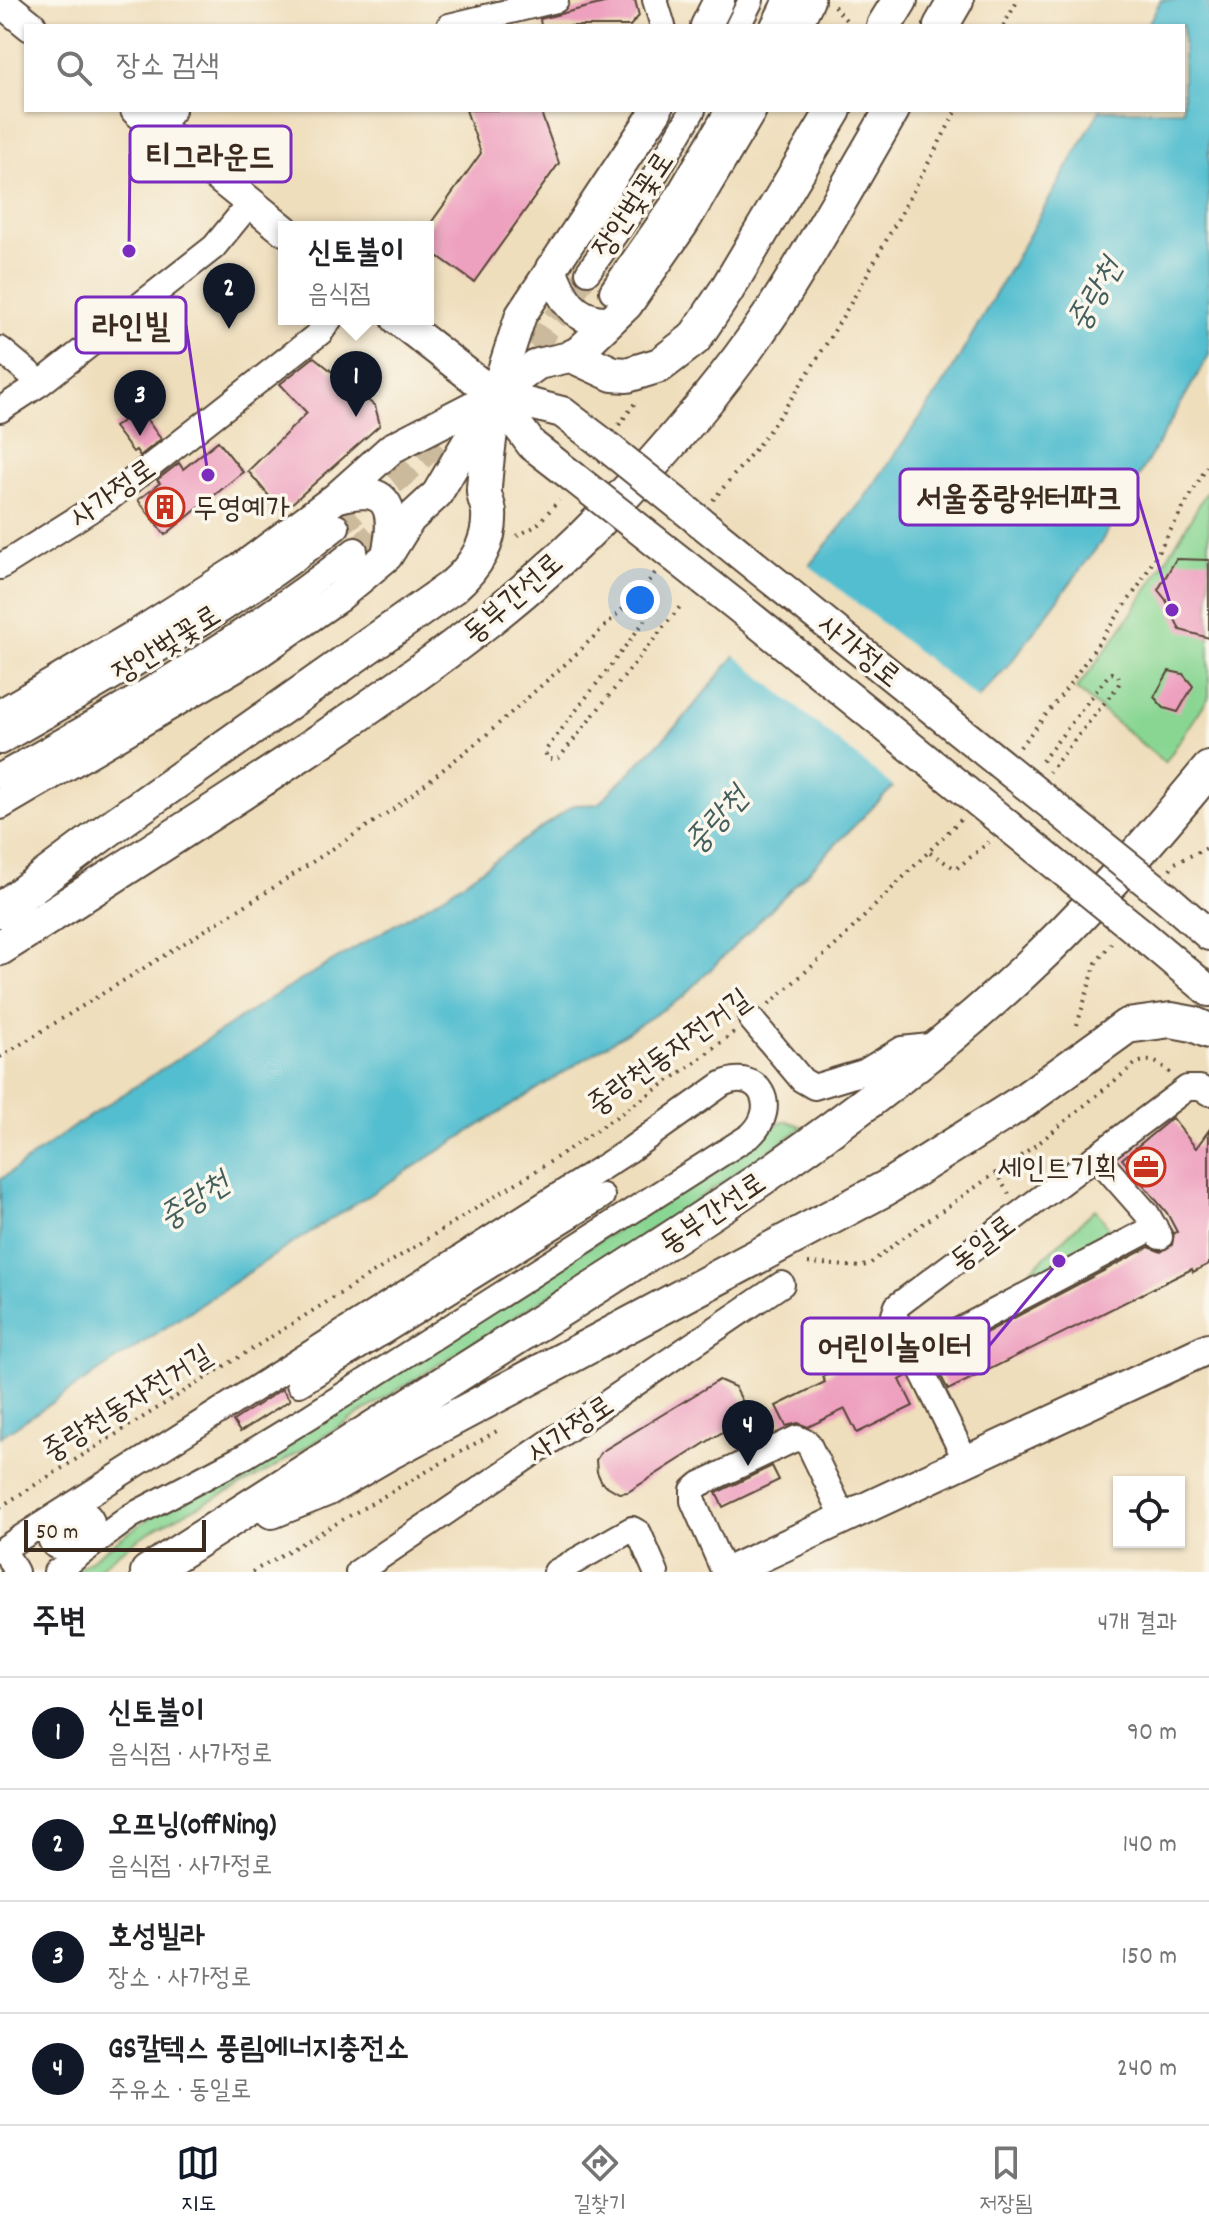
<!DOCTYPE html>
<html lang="ko">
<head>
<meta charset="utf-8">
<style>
	body { margin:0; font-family:Dekko,"Poor Story",sans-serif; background:#f2f2f2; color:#202124 }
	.controls { position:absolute; right:24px; bottom:24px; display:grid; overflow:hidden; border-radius:0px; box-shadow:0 2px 6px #0004 }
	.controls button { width:72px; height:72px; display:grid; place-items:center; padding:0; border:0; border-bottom:2px solid #e0e0e0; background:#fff; color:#202124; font:40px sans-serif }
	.scale { position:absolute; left:24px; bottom:20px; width:182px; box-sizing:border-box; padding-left:8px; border:4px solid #3b2a1e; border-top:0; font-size:22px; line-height:28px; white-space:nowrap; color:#3b2a1e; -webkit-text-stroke:6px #fbf7ec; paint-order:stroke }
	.you { position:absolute; left:640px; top:600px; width:28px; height:28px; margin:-20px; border:6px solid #fff; border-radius:50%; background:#1a73e8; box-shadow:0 0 0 12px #1a73e833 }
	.badge { display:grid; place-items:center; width:52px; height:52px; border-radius:50%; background:#111827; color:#fff; font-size:26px; font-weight:700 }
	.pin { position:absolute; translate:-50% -66px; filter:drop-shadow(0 2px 4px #0008) }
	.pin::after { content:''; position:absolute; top:42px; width:28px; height:24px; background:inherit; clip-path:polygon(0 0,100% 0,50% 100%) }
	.popup { position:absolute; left:278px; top:221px; width:156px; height:104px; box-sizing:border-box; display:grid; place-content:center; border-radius:0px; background:#fff; filter:drop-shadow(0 2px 6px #0005); font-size:26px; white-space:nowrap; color:#757577 }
	.popup b { font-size:30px; color:#202124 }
	.popup::after { content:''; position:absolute; left:50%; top:100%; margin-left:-16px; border:16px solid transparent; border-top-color:#fff }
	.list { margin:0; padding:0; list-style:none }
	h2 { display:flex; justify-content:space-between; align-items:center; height:104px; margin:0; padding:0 32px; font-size:34px }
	h2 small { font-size:26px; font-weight:400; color:#757577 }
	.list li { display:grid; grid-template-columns:52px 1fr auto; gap:24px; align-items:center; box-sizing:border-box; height:112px; padding:0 32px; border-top:2px solid #e0e0e0 }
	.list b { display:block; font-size:30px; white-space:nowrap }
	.list p { margin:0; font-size:26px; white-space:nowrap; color:#757577 }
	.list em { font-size:26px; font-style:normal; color:#757577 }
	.icon { flex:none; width:44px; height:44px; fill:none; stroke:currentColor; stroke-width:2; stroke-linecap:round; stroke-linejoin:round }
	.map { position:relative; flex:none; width:1209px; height:1572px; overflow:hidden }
	.search { position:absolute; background:#fff; box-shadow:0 2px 6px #0004; left:24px; right:24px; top:24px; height:88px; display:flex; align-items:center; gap:20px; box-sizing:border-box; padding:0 28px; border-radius:0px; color:#757577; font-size:30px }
	.sheet { height:552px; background:#fff }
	nav { display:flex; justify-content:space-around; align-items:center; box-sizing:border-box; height:112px; border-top:2px solid #e0e0e0; background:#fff; font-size:22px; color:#757577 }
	nav a { display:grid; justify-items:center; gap:4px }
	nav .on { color:#111827 }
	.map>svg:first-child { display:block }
</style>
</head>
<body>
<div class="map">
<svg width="1209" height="1572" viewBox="0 0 1209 1572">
	<rect width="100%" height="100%" fill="#fbf7ec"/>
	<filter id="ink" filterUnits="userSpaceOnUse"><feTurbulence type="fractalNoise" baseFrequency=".0125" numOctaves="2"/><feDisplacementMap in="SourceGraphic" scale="16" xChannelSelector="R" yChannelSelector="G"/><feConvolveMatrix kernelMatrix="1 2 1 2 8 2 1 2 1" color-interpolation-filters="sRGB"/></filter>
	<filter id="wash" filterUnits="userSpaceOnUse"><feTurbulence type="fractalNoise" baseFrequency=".006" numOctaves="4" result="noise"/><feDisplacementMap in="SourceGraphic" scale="32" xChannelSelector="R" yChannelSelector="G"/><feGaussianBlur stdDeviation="1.8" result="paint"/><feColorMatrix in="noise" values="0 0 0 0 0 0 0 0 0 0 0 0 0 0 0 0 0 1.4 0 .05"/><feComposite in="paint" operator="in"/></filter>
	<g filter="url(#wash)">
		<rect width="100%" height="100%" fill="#efdebc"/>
		<!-- green -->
		<path fill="#89d693" stroke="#628058" stroke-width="2" d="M1209,488V697L1165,763L1076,689C1127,626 1168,558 1209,488Z
			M787,1121L803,1127C633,1247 454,1354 278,1465C219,1501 145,1523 96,1572H74L139,1525L694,1182L779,1124Z
			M1095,1209L1117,1238L1021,1291L1017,1283Z"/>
		<!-- water -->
		<path fill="#53becf" stroke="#477476" stroke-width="2" d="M1161,0H1209V355L1101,542L1008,666L893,787L683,997L293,1243L0,1437V1180L76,1125L271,998L448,893L574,805L598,804L683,719L863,500L947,379L1100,110H1183V26H1147Z"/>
		<!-- pier -->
		<path fill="#efdebc" d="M806,563L980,701L896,789L732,653Z"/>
		<g id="blocks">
			<!-- building -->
			<path fill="#eea1bf" d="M616,0H635L639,16L630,26H541L540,19Z
				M466,110H540L559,163L474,282L428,249V227L481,153Z
				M314,357L375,406L380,425L289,506L286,502L279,508L248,471L307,413L280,384Z
				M139,409L161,439L140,456L136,450L133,452L114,427Z
				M218,441L243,472L165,535L138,500L160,483L157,480L179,463L183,469Z
				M1176,559L1209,560V638L1180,630L1166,600L1158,590Z
				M1169,671L1183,674L1193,686L1178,712L1164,708L1154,697Z
				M1172,1118L1196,1148L1209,1130V1264L1193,1272L1192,1269L948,1390L925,1344L937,1328L936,1341L941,1347L949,1350L957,1348L1149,1247L1161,1252L1172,1245L1174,1233L1177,1232L1167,1213L1122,1159Z
				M886,1337L903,1373L905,1371L907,1376L900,1380L913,1406L857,1433L845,1409L808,1427L798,1423L786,1426L776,1406L825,1382L822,1377L851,1362L848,1355Z
				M719,1380L735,1387L745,1406L735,1424L628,1492L619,1493L602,1483L597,1472L596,1460L601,1452Z
				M282,1389L290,1400L240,1432L233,1421Z
				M772,1466L779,1480L723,1507L716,1493Z"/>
		</g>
	</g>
	<g filter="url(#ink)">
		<use href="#blocks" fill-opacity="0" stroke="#564536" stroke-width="2"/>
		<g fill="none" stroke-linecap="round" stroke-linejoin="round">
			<!-- minor-tunnel -->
			<path stroke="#cbba9c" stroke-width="24" stroke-dasharray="24 12" stroke-linecap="butt" d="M508,374L535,347L588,272
				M337,527L401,477L465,417
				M355,550L399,514"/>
			<defs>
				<path id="minor" d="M655,0L663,26
					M449,26L556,0
					M738,26L751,0
					M773,26L786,0
					M158,128L173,110
					M588,272L645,192L693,110
					M612,291L672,205L728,110
					M0,349L41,383
					M0,410L41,383L214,247L250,203
					M0,567L111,497L321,332L330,319
					M0,742C119,674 229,613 337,527
					M0,776C123,707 244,638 355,550
					M751,1019L802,1080L814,1087L864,1072L902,1049L939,1045
					M1096,1156L1147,1214L1160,1237
					M950,1335L1155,1227
					M299,1384L602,1196
					M966,1461L894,1315L897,1306L1187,1088H1200L1209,1093
					M70 1524a11 11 0 1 1 22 0a11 11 0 1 1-22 0Z
					M50 1536a12 12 0 1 1 24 0a12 12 0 1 1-24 0Z
					M0,1551L628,1151L722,1084C758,1067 781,1106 751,1135L309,1417L245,1456L131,1516L56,1572
					M10,1561L16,1572
					M358,1572L782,1284
					M556,1572L632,1529L639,1533L656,1572
					M724,1572L693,1501V1490L700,1484L797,1438L808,1443L844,1518"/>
				<path id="major" d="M0,1L31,26
					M706,26L719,0
					M796,26L809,0
					M136,110L284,230
					M551,268C561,297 574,322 608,321
					M397,319L495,395L532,445L572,476
					M495,395L562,412L600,441
					M336,498C385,483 397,504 388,550
					M0,715L138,634L242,568L336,498L392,448L495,395L538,364L574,356L627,305L683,224L751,110
					M0,804L259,652L338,597L387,556L410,519L437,494L495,395L521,315L657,110
					M1167,898L1209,935
					M1139,932L1209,991
					M728,1572L1209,1348"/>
				<path id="highway" d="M884,26L900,0
					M941,26L956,0
					M574,356L613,374L627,375L660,365L694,339L726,291L834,110
					M0,910L106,831L452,587C474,568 491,543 489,512C488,503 483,497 484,488C486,457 491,426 495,395
					M0,948C107,880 214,812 320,741C420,673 519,604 604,516C665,452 725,383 774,309C816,244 853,177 892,110
					M272,1511L326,1489L386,1454L886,1188L1022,1102L1127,1026L1171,1020L1193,1024L1209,1031
					M148,1572C275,1491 401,1410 528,1330C695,1225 862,1119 1008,986C1081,920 1147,844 1209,769"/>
			</defs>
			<!-- minor casing -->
			<use href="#minor" stroke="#564536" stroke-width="28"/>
			<!-- major casing -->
			<use href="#major" stroke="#564536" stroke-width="34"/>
			<!-- highway casing -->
			<use href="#highway" stroke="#564536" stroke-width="38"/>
			<!-- path -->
			<path stroke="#564536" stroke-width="4" stroke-dasharray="2 6" stroke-linecap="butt" d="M834,6L847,21L845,26
				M1003,26L1018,0
				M619,425L635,403
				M713,500C732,477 753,453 771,428C842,328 898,218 957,110
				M517,536L536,526L559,500
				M641,591L657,605L545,751L547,758L554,760L559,758L683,603
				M1020,747L1064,692L1140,584L1209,463
				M1042,761L1107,677L1112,673L1118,675L1120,681L1118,686L1049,772
				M930,853L956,869L989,842
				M1170,869L1175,863L1209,847
				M769,1004L837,944L961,819
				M1077,1025L1096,963L1112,942
				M0,1057L262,895L395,808L485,736L572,658L641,591L655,573
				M995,1172L1009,1194
				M808,1263L861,1267L871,1263L897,1242L1040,1142L1135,1064C1150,1057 1159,1062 1170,1073
				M0,1507L553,1160L693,1064L734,1032
				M252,1572L497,1431"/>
			<!-- minor -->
			<use href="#minor" stroke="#fff" stroke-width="24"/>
			<!-- major -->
			<use href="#major" stroke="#fff" stroke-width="30"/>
			<!-- highway -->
			<use href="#highway" stroke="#fff" stroke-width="34"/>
			<defs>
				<path id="major-bridge" d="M600,441L1167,898
					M572,476L737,606L1139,932"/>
			</defs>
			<!-- major-bridge casing -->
			<use href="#major-bridge" stroke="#564536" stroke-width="34" stroke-linecap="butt"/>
			<!-- major-bridge -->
			<use href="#major-bridge" stroke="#fff" stroke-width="30"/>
		</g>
	</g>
	<!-- icons -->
	<defs>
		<symbol id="building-ring" viewBox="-11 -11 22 22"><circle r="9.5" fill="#fbf7ec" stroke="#c8321e" stroke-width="1.5"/><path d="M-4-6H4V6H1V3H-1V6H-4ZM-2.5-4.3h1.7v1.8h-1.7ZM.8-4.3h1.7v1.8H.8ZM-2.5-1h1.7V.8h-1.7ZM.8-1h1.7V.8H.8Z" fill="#c8321e"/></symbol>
		<symbol id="office-ring" viewBox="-11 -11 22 22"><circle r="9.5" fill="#fbf7ec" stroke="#c8321e" stroke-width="1.5"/><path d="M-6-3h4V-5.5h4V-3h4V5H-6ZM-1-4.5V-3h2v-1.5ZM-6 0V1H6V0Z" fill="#c8321e"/></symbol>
	</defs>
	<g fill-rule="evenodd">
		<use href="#building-ring" x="143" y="485" width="44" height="44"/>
		<use href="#office-ring" x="1124" y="1145" width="44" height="44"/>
	</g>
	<g text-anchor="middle" stroke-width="7" stroke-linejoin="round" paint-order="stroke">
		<!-- street labels -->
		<g font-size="30" fill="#3b2a1e" stroke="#fbf7ec">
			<text transform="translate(632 204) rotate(-56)" y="10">장안벚꽃로</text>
			<text transform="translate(112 492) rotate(-35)" y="10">사가정로</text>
			<text transform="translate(512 597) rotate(-41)" y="10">동부간선로</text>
			<text transform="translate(166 643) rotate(-32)" y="10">장안벚꽃로</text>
			<text transform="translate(860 650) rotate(39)" y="10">사가정로</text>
			<text transform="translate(668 1051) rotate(-36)" y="10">중랑천동자전거길</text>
			<text transform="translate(712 1212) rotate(-34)" y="10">동부간선로</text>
			<text transform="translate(982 1242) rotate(-37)" y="10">동일로</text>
			<text transform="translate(126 1402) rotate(-32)" y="10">중랑천동자전거길</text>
			<text transform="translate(570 1428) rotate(-34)" y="10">사가정로</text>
		</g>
		<!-- poi labels -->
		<g font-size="30" fill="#3b2a1e" stroke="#fbf7ec" text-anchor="start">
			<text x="193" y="517">두영예가</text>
			<text x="1118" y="1177" text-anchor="end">세인트기획</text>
		</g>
		<!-- water labels -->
		<g font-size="32" font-style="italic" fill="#435e5c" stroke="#fbf7ec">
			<text transform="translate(1093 294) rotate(-60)" y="11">중랑천</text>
			<text transform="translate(715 819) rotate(-48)" y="11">중랑천</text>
			<text transform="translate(193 1199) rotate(-33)" y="11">중랑천</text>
		</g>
	</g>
	<!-- callouts -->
	<path fill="none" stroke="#7b2cbf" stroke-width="3" d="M129 251L130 154M208 475L186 325M1172 610L1138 497M1059 1261L989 1346"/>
	<g fill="#7b2cbf" stroke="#fbf7ec" stroke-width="3">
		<circle cx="129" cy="251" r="8"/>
		<circle cx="208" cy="475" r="8"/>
		<circle cx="1172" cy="610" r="8"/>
		<circle cx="1059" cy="1261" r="8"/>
	</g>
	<g fill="#fbf7ec" stroke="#7b2cbf" stroke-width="3">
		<rect x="130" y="126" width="161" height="56" rx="8"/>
		<rect x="76" y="297" width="110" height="56" rx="8"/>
		<rect x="900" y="469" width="238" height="56" rx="8"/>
		<rect x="802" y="1318" width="187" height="56" rx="8"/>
	</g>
	<g font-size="32" text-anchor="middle" font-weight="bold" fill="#3b2a1e">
		<text x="210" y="166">티그라운드</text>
		<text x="131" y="336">라인빌</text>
		<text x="1019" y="508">서울중랑워터파크</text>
		<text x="895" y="1357">어린이놀이터</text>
	</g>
</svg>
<div class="controls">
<button><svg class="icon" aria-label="locate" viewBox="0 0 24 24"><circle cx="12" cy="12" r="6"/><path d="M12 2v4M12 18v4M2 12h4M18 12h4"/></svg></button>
</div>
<div class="scale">50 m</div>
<div class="you"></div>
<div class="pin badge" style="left:356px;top:417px">1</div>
<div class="popup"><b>신토불이</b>음식점</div>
<div class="pin badge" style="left:229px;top:329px">2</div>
<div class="pin badge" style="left:140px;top:436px">3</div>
<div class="pin badge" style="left:748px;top:1466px">4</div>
<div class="search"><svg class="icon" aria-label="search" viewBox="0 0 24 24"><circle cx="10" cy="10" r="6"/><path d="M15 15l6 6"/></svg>장소 검색</div>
</div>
<section class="sheet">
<h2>주변<small>4개 결과</small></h2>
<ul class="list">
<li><span class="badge">1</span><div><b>신토불이</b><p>음식점 · 사가정로</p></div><em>90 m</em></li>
<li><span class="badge">2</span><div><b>오프닝(offNing)</b><p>음식점 · 사가정로</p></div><em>140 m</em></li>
<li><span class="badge">3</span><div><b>호성빌라</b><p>장소 · 사가정로</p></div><em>150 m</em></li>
<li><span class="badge">4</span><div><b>GS칼텍스 풍림에너지충전소</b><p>주유소 · 동일로</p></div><em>240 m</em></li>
</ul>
</section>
<nav>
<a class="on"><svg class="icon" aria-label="map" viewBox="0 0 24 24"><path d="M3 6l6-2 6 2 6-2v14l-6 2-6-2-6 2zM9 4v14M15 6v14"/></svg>지도</a>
<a><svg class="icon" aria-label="directions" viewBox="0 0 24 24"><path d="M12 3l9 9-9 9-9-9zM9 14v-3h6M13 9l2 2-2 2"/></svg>길찾기</a>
<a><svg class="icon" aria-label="saved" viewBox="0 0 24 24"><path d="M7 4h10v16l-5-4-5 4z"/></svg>저장됨</a>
</nav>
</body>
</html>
